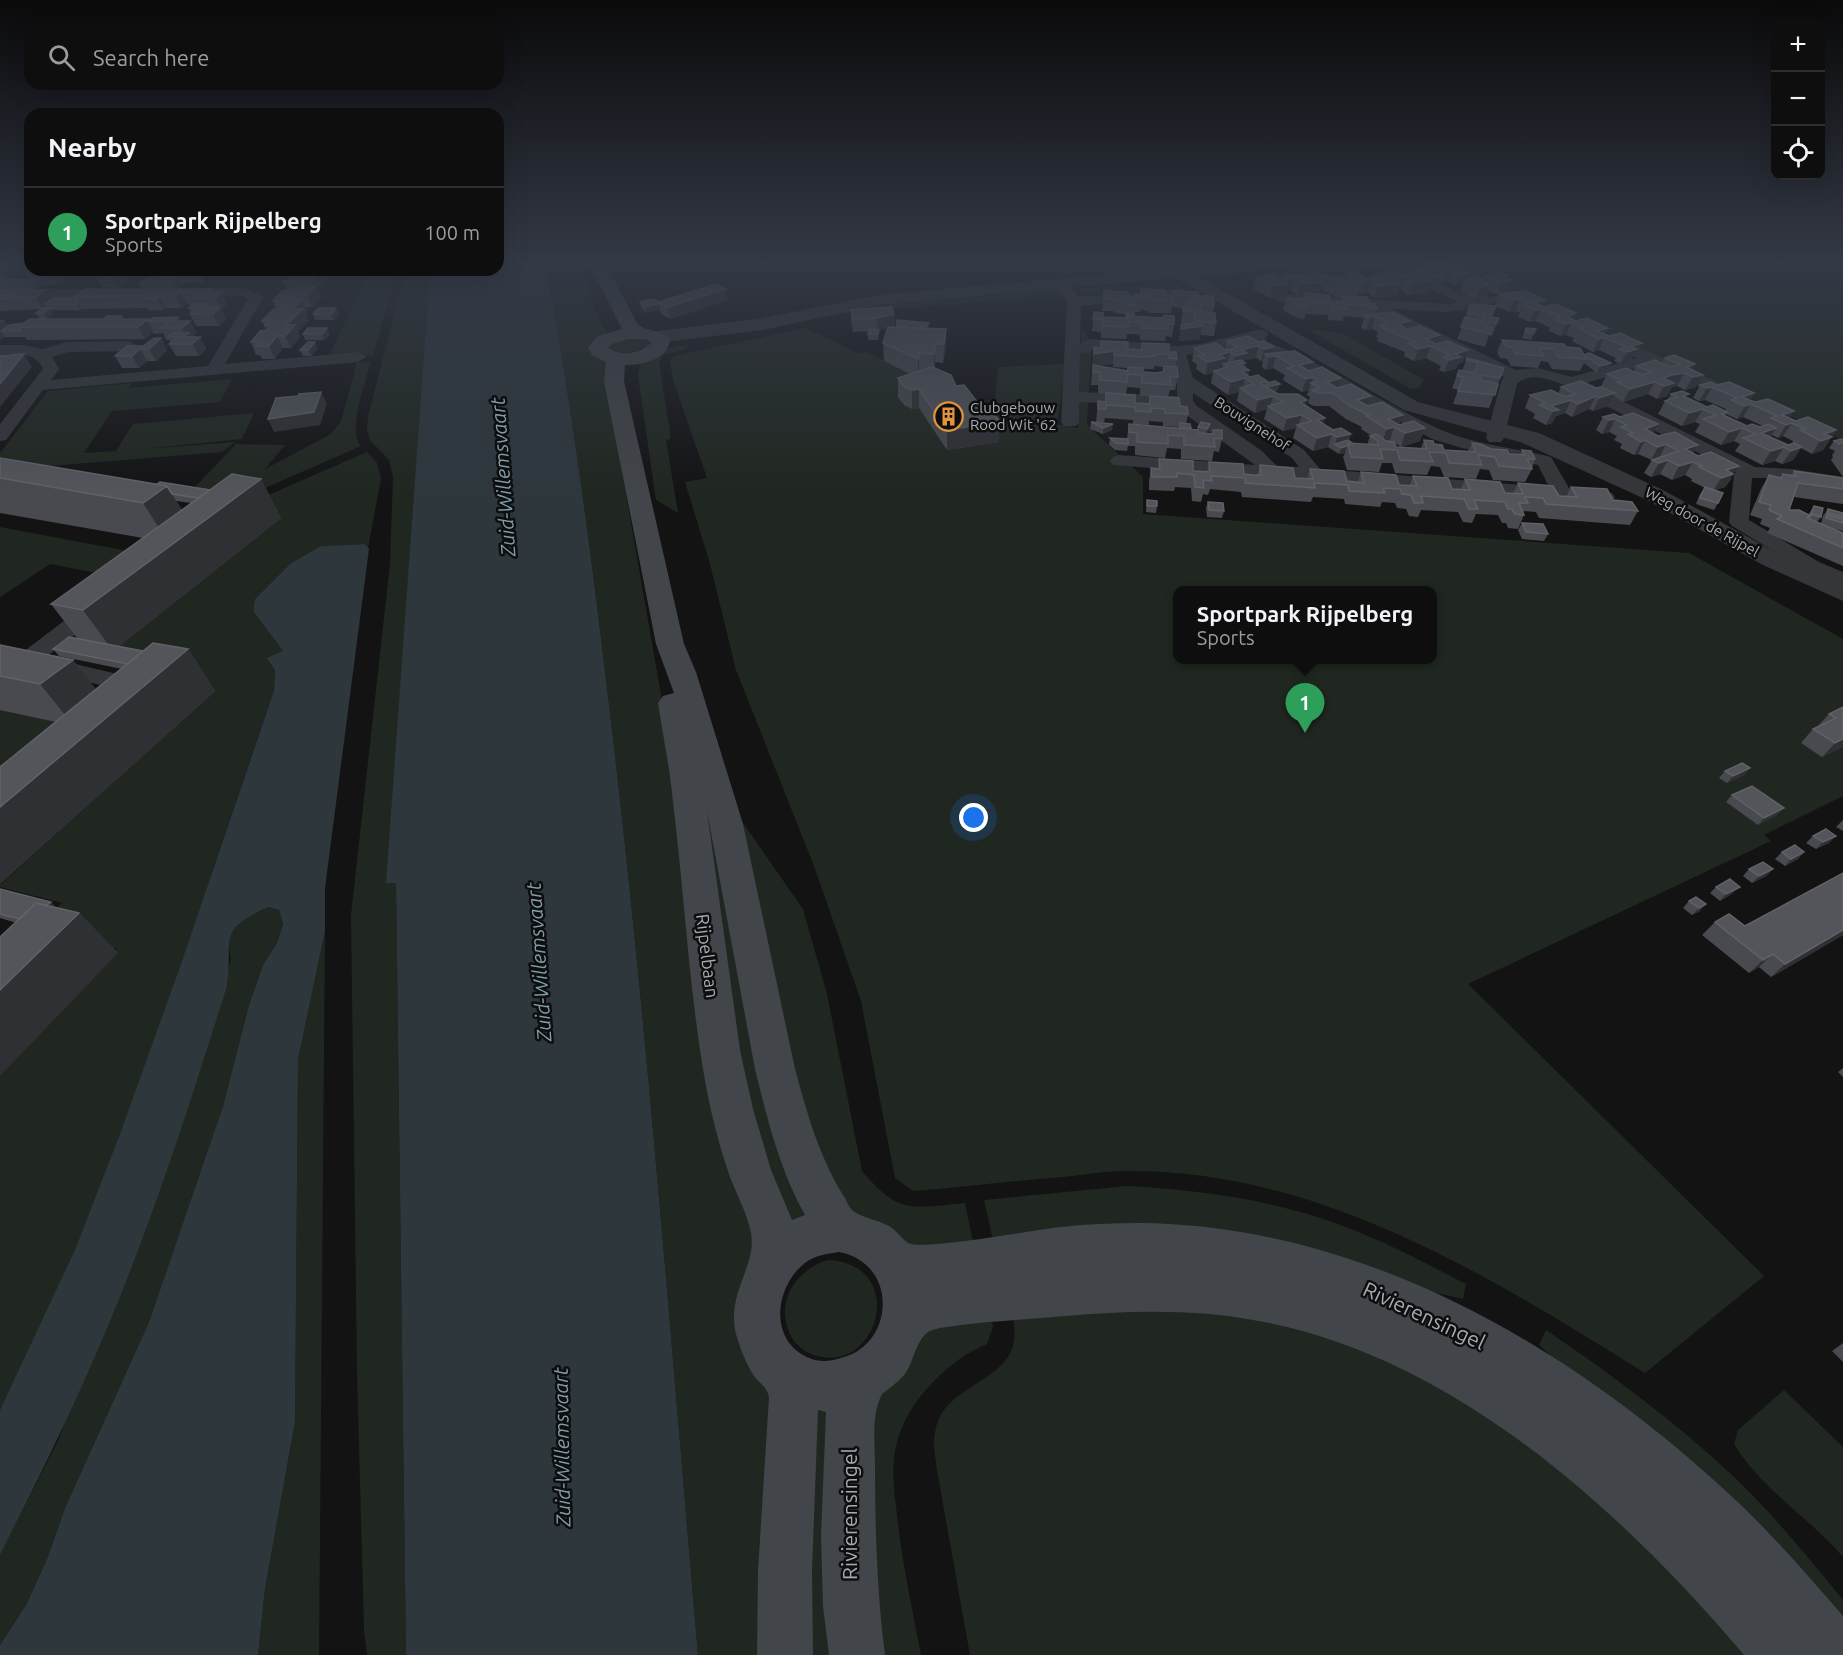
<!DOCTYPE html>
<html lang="en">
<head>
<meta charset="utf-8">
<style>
	body { margin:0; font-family:Ubuntu,sans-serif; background:#171718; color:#f1f3f6 }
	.controls { position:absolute; right:18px; top:18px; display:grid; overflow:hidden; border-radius:12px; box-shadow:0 6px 24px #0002 }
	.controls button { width:54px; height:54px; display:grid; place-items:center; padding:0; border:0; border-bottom:2px solid #2e2e2f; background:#0e0e0f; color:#f1f3f6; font:30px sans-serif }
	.you { position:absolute; left:974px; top:818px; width:21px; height:21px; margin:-15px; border:4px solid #fff; border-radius:50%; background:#1a73e8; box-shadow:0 0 0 9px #1a73e833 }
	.badge { display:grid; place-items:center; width:39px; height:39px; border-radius:50%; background:#0f766e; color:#fff; font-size:20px; font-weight:700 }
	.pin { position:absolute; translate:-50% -50px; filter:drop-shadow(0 2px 3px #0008) }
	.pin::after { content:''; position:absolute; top:32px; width:21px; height:18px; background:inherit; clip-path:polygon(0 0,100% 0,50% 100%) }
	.popup { position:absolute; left:1173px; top:586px; width:264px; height:78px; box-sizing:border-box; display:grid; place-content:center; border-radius:12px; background:#0e0e0f; filter:drop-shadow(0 2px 4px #0005); font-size:20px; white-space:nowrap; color:#9b9c9e }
	.popup b { font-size:22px; color:#f1f3f6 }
	.popup::after { content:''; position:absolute; left:50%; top:100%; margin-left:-12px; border:12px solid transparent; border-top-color:#0e0e0f }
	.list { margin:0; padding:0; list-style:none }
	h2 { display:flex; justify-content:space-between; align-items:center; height:78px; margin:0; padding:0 24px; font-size:26px }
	h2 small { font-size:20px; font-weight:400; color:#9b9c9e }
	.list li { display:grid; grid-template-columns:39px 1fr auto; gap:18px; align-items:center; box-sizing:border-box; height:90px; padding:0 24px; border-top:2px solid #2e2e2f }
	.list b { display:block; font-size:22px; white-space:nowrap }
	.list p { margin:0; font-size:20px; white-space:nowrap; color:#9b9c9e }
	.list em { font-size:20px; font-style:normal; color:#9b9c9e }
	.icon { flex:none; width:33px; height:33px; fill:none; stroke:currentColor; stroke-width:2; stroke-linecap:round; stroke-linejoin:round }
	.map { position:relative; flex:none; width:1843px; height:1655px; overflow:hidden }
	.search { position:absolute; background:#0e0e0f; box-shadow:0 6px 24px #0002; left:24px; top:24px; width:480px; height:66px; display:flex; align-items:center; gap:15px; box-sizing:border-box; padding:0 21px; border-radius:18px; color:#9b9c9e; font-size:22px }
	.panel { position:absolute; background:#0e0e0f; box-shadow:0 6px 24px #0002; left:24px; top:108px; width:480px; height:168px; border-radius:18px }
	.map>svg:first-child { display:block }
</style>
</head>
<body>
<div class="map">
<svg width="1843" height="1655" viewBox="0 0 1843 1655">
	<rect width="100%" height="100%" fill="#131314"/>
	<!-- green -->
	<path fill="#202720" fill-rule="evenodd" d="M545,263H582L593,308L606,331V379L664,712L765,1245L773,1389L774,1655H698C670,1332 646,1009 607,688C590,546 572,404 545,263Z
		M1386,263H1427L1230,279L1297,270Z
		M1494,263H1843V440L1456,266Z
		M370,270H397L373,356L328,358Z
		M406,270H430L387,883L396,882L406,1655H367L364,1630L357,1372L351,915L390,564L393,477L389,460L370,440L367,430L368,416Z
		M1178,283L1182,287L1080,295L1079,288Z
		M1062,289L1067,296L826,314L879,305Z
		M806,328L858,353L867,352L918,378L992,430L998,367L1065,364L1058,419L1052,423L1078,428L1077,401L1082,328L1092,343L1087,422L1090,428L1143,477V514L1689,553L1843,639V796L1764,835L1771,841L1468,984L1764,1276L1645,1373C1487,1275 1319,1169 1125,1171C1104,1171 1083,1175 1062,1177C1012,1181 963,1187 913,1191L895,1178L861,1001L814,866L736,670L710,564L685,482L707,478L673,380L670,361L672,357L683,354ZM1178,590H1432V660H1178Z
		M1307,329L1342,333L1424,380L1419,388L1411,389Z
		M617,338H646L651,345L630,354L609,351L607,346Z
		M689,345L686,349L663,355L659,363L670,431V439L666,440L678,513L656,500L638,376L641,359L672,347Z
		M371,361C366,380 347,431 361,446L247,496L192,490L236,444L285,445L265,469L331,434L341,421L357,363Z
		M232,379L220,402L112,411L84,453L116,451L133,424L254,413L242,439L143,449L235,442L222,452L0,470V453L48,391L132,383L129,388Z
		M367,452L377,463L381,479L368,548L365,544L321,546L291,563L255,599L253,611L283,651L275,670L274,690C208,877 153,1068 75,1250C52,1304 26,1357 0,1410V1076L117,949L75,939L31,932L62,903L0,887V885L215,690L153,677L106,651L257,500Z
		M0,527L133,552L102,574L50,564L0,597Z
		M0,705L68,719L0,781Z
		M689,722L813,1216L783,1229L742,1116Z
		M727,800L803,909L827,994L862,1171C899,1215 912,1208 965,1203L975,1252L909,1260L842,1206L812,1156Z
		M269,907L279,910L283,924L277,943L263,965L249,1005L223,1106L149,1322L65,1508L47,1559L26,1605L0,1645V1555L58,1441L231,960C223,927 242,919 269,907Z
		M325,931L319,1655H258L265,1589L295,1422L298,1060Z
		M1127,1186C1201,1190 1276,1200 1346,1227C1388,1243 1427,1264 1466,1284L1463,1299L1365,1277L995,1249L984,1200Z
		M828,1260C906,1264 881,1367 822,1357C810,1355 799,1349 792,1338C773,1304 794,1271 828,1260Z
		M1094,1302L1320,1326L1523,1431L1766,1655H970L937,1470C935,1456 932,1441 936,1428C945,1388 999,1383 1012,1349C1016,1337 1014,1324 1012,1312Z
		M991,1314L993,1327L987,1344C967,1352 950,1365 935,1380C916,1399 902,1420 896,1446C891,1469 894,1492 897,1515C902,1562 912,1608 921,1655H869L874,1390L918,1323Z
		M1546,1330C1611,1374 1674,1421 1731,1474C1771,1512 1808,1557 1843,1600V1647L1756,1551L1539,1345Z
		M1784,1390L1843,1447V1557C1809,1517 1761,1489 1734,1444L1738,1430Z
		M805,1403L839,1404L844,1655H798Z"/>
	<!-- water -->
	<path fill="#2d373c" d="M498,263H545C572,404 590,546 607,688C646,1009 670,1332 698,1655H406L396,883H386L430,270H498Z
		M365,544L369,549L325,888V931L298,1060L295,1422L265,1589L258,1655H0V1645L26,1605L47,1559L65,1508L149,1322L223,1106L249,1005L263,965L277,943L283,924L279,910L269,907C215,930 234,939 227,986C190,1103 153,1220 105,1333C73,1409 37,1482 0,1555V1410L75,1250L120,1134L180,967L274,690L275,670L267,658L283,651L253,611L255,599L291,563L321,546Z"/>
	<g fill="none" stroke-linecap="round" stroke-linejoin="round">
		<!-- minor -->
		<path fill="#343639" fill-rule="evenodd" d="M1395,264C1416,269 1461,298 1478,298C1499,298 1523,285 1540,305L1533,309L1508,301L1449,312L1391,309L1516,370L1538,368L1572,377L1637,358L1598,340L1595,337L1598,334L1603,332L1747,395L1749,399L1747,403H1735L1650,364L1586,383L1755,467L1792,469L1843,477V489L1779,478H1752L1749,520L1819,562L1843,572V586L1805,570L1732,526L1729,522L1734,475L1736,472L1565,385C1550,380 1531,371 1517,384L1504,438L1501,442H1489L1486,438L1501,382L1504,377L1373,311L1371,308L1281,302L1274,298L1281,294L1449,304L1459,302L1390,271L1388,268Z
			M1063,279L1068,280L1078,297L1183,288L1190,292L1183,296L1081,306L1080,344L1091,339L1177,346L1200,344L1261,329L1266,331L1269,334L1265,338L1267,342C1330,365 1383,405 1444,431C1478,445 1516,448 1551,457L1569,488L1612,493L1615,497L1612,501L1605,503L1113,465L1110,461L1113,457L1119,455L1255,465L1185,414L1180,406L1079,402V422L1076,426H1064L1061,422L1067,302L1056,283ZM1251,341L1255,348L1301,367L1432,439L1462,448L1538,465L1549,487L1320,469L1304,450L1193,378L1186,355ZM1094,349L1170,355L1177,380V396L1079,392L1080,353L1090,352ZM1193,393L1292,458L1299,467L1277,466L1262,451L1197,406L1193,401Z
			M175,288H245L263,297L225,364L358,352L366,357L358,362L43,390L6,440L0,441V424L43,369C36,351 16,354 0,355V345H23L43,349L67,342L129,341L137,346L129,351L68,352L52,357L59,369L51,380L208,366L248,299L243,296L170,295L168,292Z
			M0,289H116L123,293L116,297H0Z
			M97,600L105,602L108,607L105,612L46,657L134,678L145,696L140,706L132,708L124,706L117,689L0,661V647L23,652L89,602Z"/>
		<!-- tertiary -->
		<path fill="#343639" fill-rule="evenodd" d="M1231,263H1296L1288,268L1197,276L1418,402L1539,433L1663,490L1781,555L1843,583V601L1763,565L1647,500L1523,443L1404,410L1176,278L879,305L763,330L657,343L650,341L648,337L650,333L657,331L763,318L879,295Z"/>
		<!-- secondary -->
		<path fill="#424549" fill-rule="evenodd" d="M589,263H605L637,323C646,333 661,328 670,340C668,360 642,365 625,365L624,381L684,644L696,672L743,824L795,1069C807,1113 819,1156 843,1195C846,1199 849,1208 853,1211C863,1218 878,1220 889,1226C896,1230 902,1239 908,1243C924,1251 1037,1229 1062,1227C1087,1224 1113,1223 1139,1223C1369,1225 1580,1352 1743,1507C1778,1541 1811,1579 1843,1616V1655H1744C1622,1511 1456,1359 1264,1322C1199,1309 1132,1310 1066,1316C1031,1319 995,1321 960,1325C951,1327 939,1327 930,1331C916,1338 914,1362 905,1374C898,1382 890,1388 882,1394C871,1415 875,1443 875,1466C875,1530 877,1592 885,1655H829L823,1606L821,1536L826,1412L818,1410L812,1571L813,1655H757L758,1571L769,1397C767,1387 760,1384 754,1376C746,1364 740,1348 736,1334C726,1292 757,1267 751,1233C747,1212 736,1194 729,1174C715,1134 706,1091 700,1050C688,968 683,884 673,802C670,769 663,736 658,703L663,696L674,693L656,644L604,381L606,362L592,355L588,347L598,336L622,329ZM628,339H647L651,343C640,354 622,357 608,348L612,344ZM707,811L755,1069C767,1118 780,1171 805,1215L792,1220L771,1170L753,1109L740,1050ZM839,1252C898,1263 895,1342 844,1357C826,1363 813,1363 797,1351C769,1328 779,1283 805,1263C815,1255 827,1254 839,1252Z"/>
	</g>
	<!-- wall -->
	<path fill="#494a4f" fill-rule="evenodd" d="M1424,263H1448L1470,272L1467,279H1469L1470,276L1484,279V282L1486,276L1508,275L1507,278L1512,280L1508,292L1501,294L1545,300L1542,306L1576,321L1608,328L1605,335L1636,356H1633L1631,362L1620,364L1614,361L1616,358L1599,350L1593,352L1572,341L1574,338L1566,335L1560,336L1549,331L1550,328L1543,324L1535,321L1530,322L1518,317L1520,313L1515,311L1509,312L1495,306L1499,294L1497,295L1488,291L1486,297L1476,299L1460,292L1463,284L1456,286L1448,282L1443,283L1436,280L1433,288H1431L1429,293L1408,295L1400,289H1398L1396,296L1374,298L1367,292L1361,293L1359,291L1358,295L1348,296L1369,303L1377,309L1375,314L1410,321L1408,329L1436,344L1463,362L1458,364L1456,369L1444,372L1439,370L1441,366L1426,358L1414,361L1404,356L1405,352L1377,341L1378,338L1376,337L1378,332L1372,329L1366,330L1361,328L1364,318L1344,316L1342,321L1328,320V315L1306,314L1304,319L1297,318L1283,310L1286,298L1303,299L1304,295L1298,296L1291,290H1287L1286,295L1270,298L1253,289L1256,277L1281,279L1283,274L1292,276L1309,275L1310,272L1330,277L1347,276V273L1368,278L1374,277L1375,274L1401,275L1413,274L1415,268L1422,269ZM1321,289L1336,297H1342L1340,301H1331L1320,294Z
		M30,270H78L57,285H43L36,290H46L52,299L76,298L75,297L211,289L212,292L227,304L221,310L226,319L219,326H196L190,314L191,313L189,308L192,305H188L187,303L181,308H166L163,310L149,311L148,308L82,309L81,310H51L53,314L46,319H40L36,313L41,309L0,311V290H3L2,288L0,289V276H7L9,279H28L25,273Z
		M102,270H146L147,271L140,276H133L118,288L102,287L95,275Z
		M167,270H211L202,278L204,282L182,283V284L176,289H142L139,283L167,277L164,272Z
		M286,270H326L329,280L318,291L321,298L312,307H306L308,311L305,314L308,321L298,331L300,337L291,348H283L275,359H262L260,355H256L251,342L266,330L262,321L277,309L273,301L287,290L284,282L290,276Z
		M1141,289L1166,295H1171L1172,291L1199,296L1214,306L1213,313L1216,323L1214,336L1200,335V339L1179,341L1181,325L1189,324H1181V320L1184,308L1172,307L1171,313H1151L1141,309L1140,312H1134V316L1174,324L1172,337L1166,336L1165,341L1140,340V335L1134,334H1127L1126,339L1101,338V332L1092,331L1094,312L1103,317L1126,318L1125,314L1114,313V311H1102L1104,291L1128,297H1134L1140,296Z
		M727,300L670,319L661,314L660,309L646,313L641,308L640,302Z
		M1471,304L1491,317L1499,318L1492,336L1489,335L1485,347L1457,339Z
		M851,310L894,314L895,326L889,327L897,328V320L929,329H946V348L943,363L935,362V368L956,386L999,442L947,450L919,408L912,409L904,405L898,397V378L910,374L884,361L883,343L888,327L879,330L878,340H868V331L853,332L851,322Z
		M313,314H339L334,320H315Z
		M178,317L180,321H190L196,333L192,337H200L206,349L199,356H176L169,344L171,343L169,340H166L163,333L154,334L153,332L145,339L27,340L25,337H5L0,340V320H4L8,326L123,319H148L149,320Z
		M1526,328L1536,329L1531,340L1522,338Z
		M303,334H330L324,340H305Z
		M161,338L167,350L156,361H147L139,368H122L115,356L143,346Z
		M1502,340L1566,347L1584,355L1611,363L1608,370L1597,373L1584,363L1580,371L1552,369L1548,362L1541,361L1538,368L1511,366L1507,359L1500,358L1497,352Z
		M1101,341L1128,349L1141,350L1142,343L1169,352L1177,359L1175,367L1178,377L1175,390H1170L1168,397L1188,414L1186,424L1191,428L1190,429L1197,430L1198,427L1210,424L1209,430L1206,434H1212L1213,430L1222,439L1219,452L1214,451L1212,461L1181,459V449L1167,448L1165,458L1135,455V446H1128L1127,451L1115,450L1109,445L1110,438L1127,439L1129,424L1179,428V427L1163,426V422L1149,421V425L1133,424V420L1105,418L1104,422H1096L1098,401L1105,402L1106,394L1098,393V385H1091L1094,347L1101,348ZM1113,364V367L1127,368V371L1096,366ZM1154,366L1164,367L1163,372L1156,373L1143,372V369H1154ZM1127,387L1140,388V396H1150L1149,404L1135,403L1126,395Z
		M1227,341L1259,342L1272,354L1310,370L1341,378L1338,388L1371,396L1368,406L1399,425L1425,428L1420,441L1401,447L1395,443L1396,447L1421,448L1424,440L1444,450L1468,451L1472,443L1509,454L1520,455L1522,450L1535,459L1532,469L1525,482L1493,480L1489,470L1480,469L1476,479L1444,477L1440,467L1431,466L1427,475L1395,473L1392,463H1382L1379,472L1347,470L1343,457L1345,453L1339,454L1328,447L1313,451L1293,438L1296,428L1283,431L1264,419L1267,409L1255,413L1237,401L1239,392L1228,395L1211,383L1213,373L1205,375L1196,369L1197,364L1192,361L1194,348L1225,349ZM1256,358L1261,361H1263L1262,367L1266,370L1273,368L1285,375L1283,380L1302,392L1309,390L1307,395L1310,397L1308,403L1314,406H1329L1346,419L1362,427L1361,429L1372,436H1370L1367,445L1354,444L1348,440L1351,434L1333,430L1323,423L1306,405L1278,394L1274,391L1278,390L1267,383V381L1250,377L1248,375L1249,370L1245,367V360Z
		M318,348L311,356H303L300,350Z
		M1467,358L1504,368L1489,408L1453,404L1458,390L1452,388L1459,370L1462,371Z
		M1665,358L1692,370L1696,387L1685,390L1677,386L1672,387L1667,396L1657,399L1648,394L1623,402L1613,396L1608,406L1593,411L1589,409L1572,417L1565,413L1556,416L1552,423L1546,425L1533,418L1535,414L1525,408L1530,395L1558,394L1561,387L1596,388L1601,386L1607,374L1633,372L1636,366L1662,363Z
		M1700,385H1717L1754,393L1750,400L1796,421L1836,430L1823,450L1812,454L1801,448L1793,460L1782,464L1775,461L1762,465L1735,451L1740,444L1734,441L1721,445L1695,432L1700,424L1695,422L1682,426L1658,414L1665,401L1667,400L1671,394L1687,397L1707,407L1725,411L1726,409L1705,400L1699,401L1693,398ZM1726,414L1737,419L1743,417L1763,426L1760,427L1747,426L1725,415ZM1772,435L1778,438L1783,436L1793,441L1792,444L1788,445L1771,437Z
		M1614,414L1693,453L1731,479L1725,487L1715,490L1718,503L1714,510L1696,504L1700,494L1705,488L1691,481L1692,479L1685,475L1672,480L1660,474L1651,477L1644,473L1652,460L1638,454L1634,455L1620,448L1622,444L1614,440L1617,436L1609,432L1602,434L1596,430L1603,417Z
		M1091,422L1112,430L1103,434L1090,429Z
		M1843,440V477L1831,460L1833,457L1832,455L1835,451L1829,448L1834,441Z
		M0,458L157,484L210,490L261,479L281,518L118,647L143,651L188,649L215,691L0,884V767L56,722L0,710V645L73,660L96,690L122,669L59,656L53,649L77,638L51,604L143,538L0,513ZM176,501L191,503L182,510Z
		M1159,459L1193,471L1207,472L1209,462L1244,474L1257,475L1260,465L1295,478L1307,479L1310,469L1347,481L1358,482L1361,472L1399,485L1409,486L1413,476L1452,489H1461L1465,479L1505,493H1513L1518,483L1559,496L1566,497L1571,487L1613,500L1638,511L1630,525L1539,518L1536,512L1524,511L1523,513L1524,515L1518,529L1508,528L1506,523H1502L1498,515L1476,514L1472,523L1463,522L1458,512L1421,510L1418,517L1409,516L1406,509L1397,508L1395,503L1382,502L1380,507L1345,504L1344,499L1313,497L1311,502L1242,497L1241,492L1210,489L1208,495L1203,494L1201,502L1192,501L1191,488L1175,487L1174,491L1149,490V481L1151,468H1158Z
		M1794,471L1843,478V505V504L1794,497L1789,510L1808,515L1814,506L1821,517L1817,522L1821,524L1823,516L1828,509L1843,513V531L1830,528L1843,533V566L1767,533L1770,528L1760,524L1762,519L1750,515L1761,489L1769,475L1780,478L1783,474L1791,475Z
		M1147,500L1157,506L1156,513L1146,512Z
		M1208,502L1224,511L1222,518L1207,517L1206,508Z
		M1522,523L1548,534L1544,541L1522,539L1518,530Z
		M1843,707V747L1822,757L1801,743L1813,729L1817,727L1829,714Z
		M1750,768L1744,775L1727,783L1719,778L1725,771Z
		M1732,795L1777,815L1758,825L1726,802Z
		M1843,820V831L1836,827Z
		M1813,836L1829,843L1816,849L1806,843Z
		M1782,852H1804L1798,859L1785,866L1775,859Z
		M1749,869H1773L1766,876L1752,883L1743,876Z
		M1843,873V935L1771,977L1759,967L1749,973L1702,935L1715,922L1745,926Z
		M1716,887L1733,893L1720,901L1710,893Z
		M0,889L57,908L79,913L118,953L0,918Z
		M1696,897L1700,911L1692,915L1683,908L1689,901Z
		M1843,1068V1077L1838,1072Z
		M1843,1343V1362L1832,1351Z"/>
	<!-- shaded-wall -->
	<path fill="#2f3033" d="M0,263H18L19,265L0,276Z
		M1462,268H1465L1463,273L1470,272L1467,281L1464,280L1463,284L1456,286Z
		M55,270H78L57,285L50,273Z
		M120,270H130L133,276L118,288L111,277Z
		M137,270H146L147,271L140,276Z
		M193,270H211L202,278L198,270Z
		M323,270H326L329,280L318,291L321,298L312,307L307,295L314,288L311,282Z
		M1453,270L1448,282L1443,283L1447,272Z
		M1508,275L1505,282L1512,280L1508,292L1497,295L1503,276Z
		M7,276L11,282L0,284V281Z
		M1438,276L1433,288H1431L1429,293L1408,295L1412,283L1428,277Z
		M1404,277L1400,289H1398L1396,296L1374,298L1378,286L1392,278Z
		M179,278L182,284L176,289L173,283Z
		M1294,278L1291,290H1287L1286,295L1270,298L1273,286L1287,283L1288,279Z
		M40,279L43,285L36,290L33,284Z
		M1484,279L1481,287L1490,285L1486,297L1476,299L1481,287L1480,280Z
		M1371,280L1367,292L1361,293L1365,281Z
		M1323,282L1320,294L1304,293V295L1298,296L1301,284Z
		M183,289L185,293H182L187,303L181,308L175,296Z
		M211,289L215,298L222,292L227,304L221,310L226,319L219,326L213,314L205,307L209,304L213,313L219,307L215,298L207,292Z
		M726,289L727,300L670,319L668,307Z
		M46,290L53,302L45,304L47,306L43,309L36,297Z
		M298,295L300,301L302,299L308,311L305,314L308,321L298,331L300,337L291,348L285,336L286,325L293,309L294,299Z
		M160,296L166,308L163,310L157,299Z
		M1520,299L1515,311L1509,312L1514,300Z
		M1545,300L1535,321L1530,322L1535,310L1534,302Z
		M79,303L82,309L81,310L77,304Z
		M659,303L660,309L646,313L645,307Z
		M50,308L53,314L46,319L43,313Z
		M336,308L339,314L334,320L331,314Z
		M1576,313L1566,335L1560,336L1566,324L1565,316Z
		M894,314L895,326L879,330L878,340L877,318Z
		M1375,316L1372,329L1366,330L1370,318Z
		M178,317L183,327L190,321L196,333L191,338L200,337L206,349L199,356L192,344L184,337L186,335L182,328L174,321Z
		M148,319L150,321H148L153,332L145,339L138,327Z
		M4,320L11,331H1L5,337L1,340L0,339V323Z
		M1410,321L1406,334L1398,324Z
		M1202,326L1200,339L1179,341L1181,329Z
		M327,328L330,334L324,340L322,334Z
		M1608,328L1599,350L1593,352L1599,339L1597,331Z
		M946,329V348L943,363L944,344Z
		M1440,335L1435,347L1431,346L1426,358L1414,361L1418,349L1426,339Z
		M277,336L283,348L275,359L269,346Z
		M161,338L167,350L156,361L149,349Z
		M315,342L318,348L311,356L308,350Z
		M1642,343L1636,356H1633L1631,362L1620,364L1627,352L1631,346Z
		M935,344V362L934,373V354Z
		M1258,346L1256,358L1245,360L1244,371L1249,370L1247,379L1245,378L1243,390L1240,388L1239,392L1228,395L1235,356L1242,350Z
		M1274,347L1271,357L1276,356L1273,368L1266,370L1269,357L1265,354L1263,361H1261L1264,349Z
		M140,349L147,361L139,368L132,356Z
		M1468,350L1463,362L1458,364L1456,369L1444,372L1449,360L1455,354Z
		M1114,351L1113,364L1092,366L1094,354Z
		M1230,352L1227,365L1223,364L1222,371H1214L1213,373L1205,375L1208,362L1219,355Z
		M919,353V372L918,378V359Z
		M24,354L32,367L0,407V384Z
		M1313,362L1309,374L1299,365Z
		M1611,363L1608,370L1597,373L1600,366Z
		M1695,364L1689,376L1684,373L1677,386L1672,387L1667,396L1657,399L1664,386L1663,378L1686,367Z
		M1703,375L1696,387L1685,390L1693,377Z
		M1313,377L1309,390L1302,392L1306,379Z
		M1341,378L1337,391L1327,382Z
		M1655,382L1648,394L1623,402L1630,389Z
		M1280,384L1278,390L1264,394L1266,388Z
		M1712,387L1705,400L1699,401L1707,388Z
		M919,389V408L912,409V390Z
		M321,392L327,404L320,425L274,432L268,419Z
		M1615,393L1608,406L1593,411L1599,398Z
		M1754,393L1746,406L1742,397Z
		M1273,396L1270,407L1268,406L1267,409L1255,413L1258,400Z
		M1371,396L1367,409L1357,400Z
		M1596,396L1589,409L1572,417L1578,404Z
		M1307,400L1303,413L1300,402Z
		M1571,400L1565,413L1556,416L1552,423L1546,425L1553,411L1551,406Z
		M1751,404L1743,417L1737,419L1745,406Z
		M1703,409L1695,422L1682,426L1689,413Z
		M1794,411L1786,424L1782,415Z
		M1302,415L1298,426L1297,425L1296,428L1283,431L1287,418Z
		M1403,415L1398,428L1394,427L1390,440L1382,442L1387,429L1388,419Z
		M1325,418L1321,431L1317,420Z
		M1615,419L1609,432L1602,434L1609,420Z
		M1000,422L999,442L947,450V430Z
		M1792,423L1783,436L1778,438L1786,425Z
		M1113,424L1112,430L1103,434V428Z
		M1210,424L1209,430L1205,435L1207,429Z
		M1658,424L1651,437L1645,429Z
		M1425,428L1420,441L1401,447L1405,433Z
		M1742,428L1734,441L1721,445L1729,432Z
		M1776,428L1768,441L1761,433Z
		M1836,430L1823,450L1812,454L1824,434Z
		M1332,434L1328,447L1313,451L1317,438Z
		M1351,434L1345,453L1339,454L1341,448L1335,444L1337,437Z
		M1645,440L1638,454L1634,455L1641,442Z
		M1666,444L1659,458L1651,460L1658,447Z
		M1698,445L1690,458L1685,449Z
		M1784,447L1775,461L1762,465L1771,451Z
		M1802,447L1793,460L1782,464L1791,451Z
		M1668,460L1660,474L1651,477L1659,463Z
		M1693,462L1685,475L1672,480L1679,466Z
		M1739,466L1725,487L1713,491L1726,470Z
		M261,479L281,518L113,651L83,610Z
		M167,486L191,525L168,542L143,503Z
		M188,649L215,691L0,884V807Z
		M73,660L105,701L74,726L40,684Z
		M1843,739V747L1822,757L1835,743Z
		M1750,768L1744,775L1727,783L1733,776Z
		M1784,808L1777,815L1758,825L1764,818Z
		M1836,836L1829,843L1816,849L1823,842Z
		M1804,852L1798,859L1785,866L1791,859Z
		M1773,869L1766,876L1752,883L1759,876Z
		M1740,887L1733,893L1720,901L1726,894Z
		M51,902L58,909L30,921Z
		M1706,904L1700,911L1692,915L1699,908Z
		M79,913L118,953L0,1076V990Z
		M1843,930V935L1771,977L1785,964Z
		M1773,954L1759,967L1749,973L1763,960Z"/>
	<!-- building -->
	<path fill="#53555a" stroke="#606268" stroke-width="1.5" d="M1428,263H1448L1451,264L1456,263L1465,268H1462L1470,272L1460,274L1453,270L1447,272Z
		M1418,267L1438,276L1428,277L1433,281L1412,283L1404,277L1392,278L1400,284L1378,286L1371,280L1365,281L1360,277L1354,278L1362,283L1340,285L1320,275L1327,274L1330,277L1351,275L1347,273L1354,272L1368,278L1378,277L1375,274L1397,272L1401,275L1421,273L1415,268Z
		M30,270H55L50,273H25Z
		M102,270H120L111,277L95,275Z
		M167,270H198L164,272Z
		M299,270H323L311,282H284L295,272Z
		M1316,271L1322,276L1316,277L1323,282L1301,284L1294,278L1288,279L1283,274L1289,273L1292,276L1313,274L1310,272Z
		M1501,272L1508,275L1503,276L1512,280L1501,283L1486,276Z
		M1273,274L1289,283L1273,286L1256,277Z
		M1475,275L1484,279L1480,280L1490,285L1481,287L1464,280L1474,278L1470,276Z
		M0,276H7L0,281Z
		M151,276L179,278L173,283H139Z
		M7,279H40L33,284H0Z
		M716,284L726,289L668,307L659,302Z
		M296,286H316L307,295H298L294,299H302L293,309H303L286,325H295L285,336H277L269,346H256L260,342H251L260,331L267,330L271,325H265L269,321H262L274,309H279L283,305H276L280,301H273L282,291L292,290Z
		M85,289H183L175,296H160L157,299H143L146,296L75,297Z
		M187,289H211L207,292H222L215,298H193L200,292L182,293Z
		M1141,289L1165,290L1166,295H1172L1173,301H1153L1142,297V300H1135V295L1141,296Z
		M0,290H46L36,297L0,299Z
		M1104,291L1128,292V297H1135V306L1126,305V302L1116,301V299H1104Z
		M1172,291L1198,292L1199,296H1213L1214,306L1201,305L1200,312L1215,313L1216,323L1202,322V326L1181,329V325L1195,323L1194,312L1183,311V308L1187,305V300H1192V296L1172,295Z
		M1526,291L1545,300L1534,302L1539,305L1545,307L1556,304L1576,313L1565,316L1576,321L1587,318L1608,328L1597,331L1609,336L1620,333L1642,343L1631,346L1637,349L1627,352L1620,349L1626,347L1605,338L1599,339L1578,328L1582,327L1572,323L1574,322L1566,324L1554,319L1560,317L1548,312L1540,309L1535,310L1523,305L1529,303L1520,299L1514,300L1499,294Z
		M1304,293L1329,295L1331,301L1344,302L1342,296L1367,297L1369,303L1375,304L1377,309H1370L1369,306L1345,304L1346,309L1332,308L1331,303L1307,302L1308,307L1300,306L1286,298L1306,299Z
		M53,298H76L79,303L77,304H45Z
		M654,299L660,303L645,307L640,302Z
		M193,304H209L205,307H220L213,314H190L197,307L189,308Z
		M1471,304L1496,306L1491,317L1499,318L1497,323L1489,322L1487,327H1492L1490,334L1461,327L1465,317L1482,321L1484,316L1467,313Z
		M892,307L894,314L877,318L853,320L851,310Z
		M43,308H50L43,313H36Z
		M318,308H336L331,314H313Z
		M1094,312L1103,313V317L1128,318V316L1164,318V315L1174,316V324H1168V329L1142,328V322H1128V327L1102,326L1103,319H1093Z
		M1392,312L1410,321L1398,324L1407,329L1420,326L1440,335L1426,339L1436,344L1448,341L1468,350L1455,354L1461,357L1449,360L1444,357L1450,355L1431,346L1418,349L1408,343L1415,342L1381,328H1385L1380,325L1388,323L1375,316L1370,318L1365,315Z
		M1126,313H1134V316H1128V317H1126Z
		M107,316H122L119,319H148L138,327H19L30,319H104Z
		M178,317L174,321H190L182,328H160L167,321H148L152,318Z
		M897,320L929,323L925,329L904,328L905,326H897Z
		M25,323L19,327L21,331H1L9,325Z
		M888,327L946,329L944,344H935L934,354L919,353L918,359L883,343Z
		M308,328H327L322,334H303Z
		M1526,328L1536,329L1534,333L1525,332Z
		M869,329L879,330L878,334H868Z
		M172,333H189L184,337H200L192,344H169L177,337H168Z
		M1248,336L1259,342L1264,341L1274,347L1264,349L1258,346L1252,347L1242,350L1247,353L1235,356L1230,352L1219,355L1225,358L1208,362L1198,356L1204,355L1194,348L1216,343L1226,350L1232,349L1237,347L1227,341Z
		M154,338H161L149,349H140L132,356H115L127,346H143Z
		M1502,340L1564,344L1566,347L1580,348L1586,359L1558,357L1554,349L1540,348L1544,356L1516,354L1512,347L1506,346Z
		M1101,341L1128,342V349L1142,350V343L1169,344V352H1176L1177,359L1169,358V354H1156V356L1142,357L1114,355V351L1094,354V347L1101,348Z
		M308,342H315L308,350H300Z
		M1295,351L1313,362L1299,365L1309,371L1322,367L1341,378L1327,382L1337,388L1351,384L1371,396L1357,400L1368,406L1382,402L1403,415L1388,419L1399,425L1414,421L1425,428L1405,433L1394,427L1387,429L1366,416L1369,415L1350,406L1333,393H1318L1312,390L1320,388L1311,383L1318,381L1313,377L1306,379L1287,368L1294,366L1276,356L1269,357L1265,354Z
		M1589,353L1611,363L1600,366L1584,355Z
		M24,354L0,384V356Z
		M1674,355L1695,364L1686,367L1703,375L1693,377L1684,373L1672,375L1663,378L1674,383L1664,386L1655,382L1630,389L1617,382L1622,381L1607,374L1626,368L1641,375L1651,372L1636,366L1655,360L1670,367L1680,364L1665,358Z
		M1467,358L1504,368L1500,378L1482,375L1480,380L1498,384L1495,395L1458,391L1463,377L1457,376L1459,370L1474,373L1478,363L1466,360Z
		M1241,360L1245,363L1240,364L1249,370L1242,371L1250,377L1258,375L1262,378L1267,381L1260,383L1278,394H1298L1307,400L1300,402L1325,418L1317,420L1333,430L1341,428L1351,434L1337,437L1332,434L1317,438L1297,425L1312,421L1302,415L1287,418L1268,406L1283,402L1273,396L1258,400L1240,388L1254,384L1245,378L1231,382L1214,371L1228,367L1223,364Z
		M1093,365L1128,371V367L1143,368V372L1156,373L1163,372L1164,366L1177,367L1178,377H1170L1171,385L1142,383V375L1128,374L1127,382L1099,380L1100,372H1093Z
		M932,367L951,375L956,386L964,385L981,407L988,405L1000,422L947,430L919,389L912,390L903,386L898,378Z
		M1275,381L1280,384L1267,387L1266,386L1267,383Z
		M1581,381L1596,388L1601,387L1615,393L1599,398L1596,396L1578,404L1571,400L1551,406L1559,410L1553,411L1539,405L1545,403L1530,395L1551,390L1565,397L1576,394L1561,387Z
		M1710,382L1717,385L1729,382L1754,393L1742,397L1749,400L1756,402L1768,399L1794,411L1782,415L1796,421L1808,417L1836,430L1824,434L1832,437L1821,441L1800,430L1805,429L1792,423L1786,425L1771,418L1777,416L1751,404L1745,406L1731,400L1737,398L1712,387L1707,388L1700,385Z
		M1682,391L1689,394L1683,396L1707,407L1713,405L1727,412L1721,414L1747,426L1752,424L1760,427L1769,424L1776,428L1761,433L1788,445L1794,443L1802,447L1791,451L1784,447L1771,451L1743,438L1756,434L1742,428L1729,432L1703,419L1716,415L1703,409L1689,413L1665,401L1677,397L1671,394Z
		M321,392L314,412L268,419L276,398L298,396L299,394Z
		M1106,393L1135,395V403L1150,404V396L1179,398L1180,406L1187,407L1188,414L1165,413V409L1151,408V412L1135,411V407L1106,405V409H1098V401L1106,402Z
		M1633,413L1658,424L1645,429L1658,436L1675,432L1698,445L1685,449L1698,456L1711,452L1739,466L1726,470L1733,474L1721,478L1699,467L1702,466L1693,462L1679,466L1668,460L1659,463L1652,460L1679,451L1666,444L1658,447L1645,440L1641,442L1628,434L1633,433L1621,427L1627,425L1615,419L1609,420L1603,417L1614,414L1620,417Z
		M1091,422L1113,424L1103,428Z
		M1201,422L1210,424L1207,429L1198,427Z
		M1180,423L1190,424L1191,428L1180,427Z
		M1129,424L1198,430L1199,433L1214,434L1213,430H1222V439L1214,438L1215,447L1184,445V436L1168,435V444L1137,442V433L1129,432Z
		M1377,434L1386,441L1394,442L1396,447L1427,449L1424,440L1433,441L1434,444L1442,445L1444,450L1476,452L1472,443L1480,444L1491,449L1507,450L1509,454L1525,455L1522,450L1531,451L1535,459H1527L1532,469L1499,466L1495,457L1478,455L1482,465L1449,463L1446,453L1429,452L1433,462L1400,460L1397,450L1380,449L1383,459L1351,457L1348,443L1379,445L1377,440L1370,436Z
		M1110,438L1128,439V444L1116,443Z
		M1841,439L1843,440V442H1841L1839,444L1834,441Z
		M1348,440L1354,444L1348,443L1347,446L1341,448L1335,444Z
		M0,458L167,486L143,503L0,478Z
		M1159,459L1193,461V471L1210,472L1209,462L1243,464L1244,474L1253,475H1261L1260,465L1293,468L1295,478L1313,479L1310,469L1344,471L1347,481L1364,483L1361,472L1396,475L1399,485L1417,486L1413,476L1448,478L1452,489L1470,490L1465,479L1500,482L1505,493L1523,494L1518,483L1553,486L1559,496L1577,497L1571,487L1607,489L1613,500L1632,502L1638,511L1546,504L1543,498L1525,497L1528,503H1519L1524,515L1515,514L1512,509H1508L1505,502L1474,500L1478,509H1469L1464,499L1421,496L1423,503H1414L1411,495L1402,494L1400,489L1383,488L1385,493L1349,491L1348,485L1314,483L1315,488L1245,483V478L1211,476L1212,481L1203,480L1204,488L1195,487L1194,475L1177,473V477H1152L1151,468L1160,469Z
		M1794,471L1843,478V489L1798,483L1789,510H1799L1811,516L1807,518L1843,533V548L1777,519L1782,516L1769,510L1771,505L1759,502L1769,475L1781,478L1783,474L1796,476Z
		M232,474L261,479L83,610L51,604Z
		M160,482L210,490L198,498L172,494L167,486L157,484Z
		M1705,487L1723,493L1718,503L1700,498Z
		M1147,500L1157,501V506H1147Z
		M1208,502L1223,503L1224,511L1209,510Z
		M1814,506L1823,508L1821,517L1811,514Z
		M1828,509L1843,513V517L1827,513Z
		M1827,515L1843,519V523L1826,518Z
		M1522,523L1543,524L1548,534L1526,532Z
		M69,637L143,651L128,664L53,649Z
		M153,643L188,649L0,807V767Z
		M0,645L73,660L40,684L0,676Z
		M1843,707V739L1835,743L1813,729L1836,718L1829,714Z
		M1742,763L1750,768L1733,776L1725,771Z
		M1752,786L1784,808L1764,818L1732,795Z
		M1826,829L1836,836L1823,842L1813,836Z
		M1795,845L1804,852L1791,859L1782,852Z
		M1763,862L1773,869L1759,876L1749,869Z
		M1843,873V930L1785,964L1773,954L1763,960L1715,922L1729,914L1745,926Z
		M1730,879L1740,887L1726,894L1716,887Z
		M0,889L51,902L46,906L36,903L20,919L0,914Z
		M1696,897L1706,904L1699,908L1689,901Z
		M36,903L79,913L0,990V937Z"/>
	<!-- sky -->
	<linearGradient id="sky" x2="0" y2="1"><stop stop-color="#0a0a0b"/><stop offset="0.53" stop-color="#333945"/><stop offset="1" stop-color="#333945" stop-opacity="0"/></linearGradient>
	<rect width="1843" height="495" fill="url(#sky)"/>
	<!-- icons -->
	<defs>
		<symbol id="building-ring" viewBox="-11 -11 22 22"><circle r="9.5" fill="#0e0e0f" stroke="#e2933d" stroke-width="1.5"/><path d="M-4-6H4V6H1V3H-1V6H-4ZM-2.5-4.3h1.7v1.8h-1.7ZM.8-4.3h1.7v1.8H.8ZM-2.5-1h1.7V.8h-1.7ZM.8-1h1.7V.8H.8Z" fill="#e2933d"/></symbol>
	</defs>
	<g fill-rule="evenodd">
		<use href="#building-ring" x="932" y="400" width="33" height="33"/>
	</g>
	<g text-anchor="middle" stroke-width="5" stroke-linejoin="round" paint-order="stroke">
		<!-- far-poi labels -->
		<g font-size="15" fill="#a6acb4" stroke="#0e0e0f" text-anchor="start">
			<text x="970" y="413">Clubgebouw<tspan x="970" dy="17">Rood Wit '62</tspan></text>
		</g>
		<!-- far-street labels -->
		<g font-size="15" fill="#a6acb4" stroke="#0e0e0f">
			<text transform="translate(1252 424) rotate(33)" y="5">Bouvignehof</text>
			<text transform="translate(1702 522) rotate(29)" y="5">Weg door de Rijpel</text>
		</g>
		<!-- street labels -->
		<g font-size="18" fill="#a6acb4" stroke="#0e0e0f">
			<text transform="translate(707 956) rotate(83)" y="6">Rijpelbaan</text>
		</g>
		<!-- water labels -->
		<g font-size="20" font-style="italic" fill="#7f9eac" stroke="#0e0e0f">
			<text transform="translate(503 477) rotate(-94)" y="7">Zuid-Willemsvaart</text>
			<text transform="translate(539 962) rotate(-94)" y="7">Zuid-Willemsvaart</text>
			<text transform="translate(562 1447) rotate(-91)" y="7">Zuid-Willemsvaart</text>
		</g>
		<!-- near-street labels -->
		<g font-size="21" fill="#a6acb4" stroke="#0e0e0f">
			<text transform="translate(1424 1316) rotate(25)" y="7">Rivierensingel</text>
			<text transform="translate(850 1514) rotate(-90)" y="7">Rivierensingel</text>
		</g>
	</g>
</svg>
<div class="controls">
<button>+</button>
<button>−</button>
<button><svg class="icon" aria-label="locate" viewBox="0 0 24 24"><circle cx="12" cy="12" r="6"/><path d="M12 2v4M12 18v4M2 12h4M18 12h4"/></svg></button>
</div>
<div class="you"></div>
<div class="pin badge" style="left:1305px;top:733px;background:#2e9e5b">1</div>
<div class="popup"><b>Sportpark Rijpelberg</b>Sports</div>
<div class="search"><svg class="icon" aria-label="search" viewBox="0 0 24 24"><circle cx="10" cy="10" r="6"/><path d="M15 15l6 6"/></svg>Search here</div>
<section class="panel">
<h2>Nearby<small></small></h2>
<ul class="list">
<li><span class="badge" style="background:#2e9e5b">1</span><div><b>Sportpark Rijpelberg</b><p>Sports</p></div><em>100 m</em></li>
</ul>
</section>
</div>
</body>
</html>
